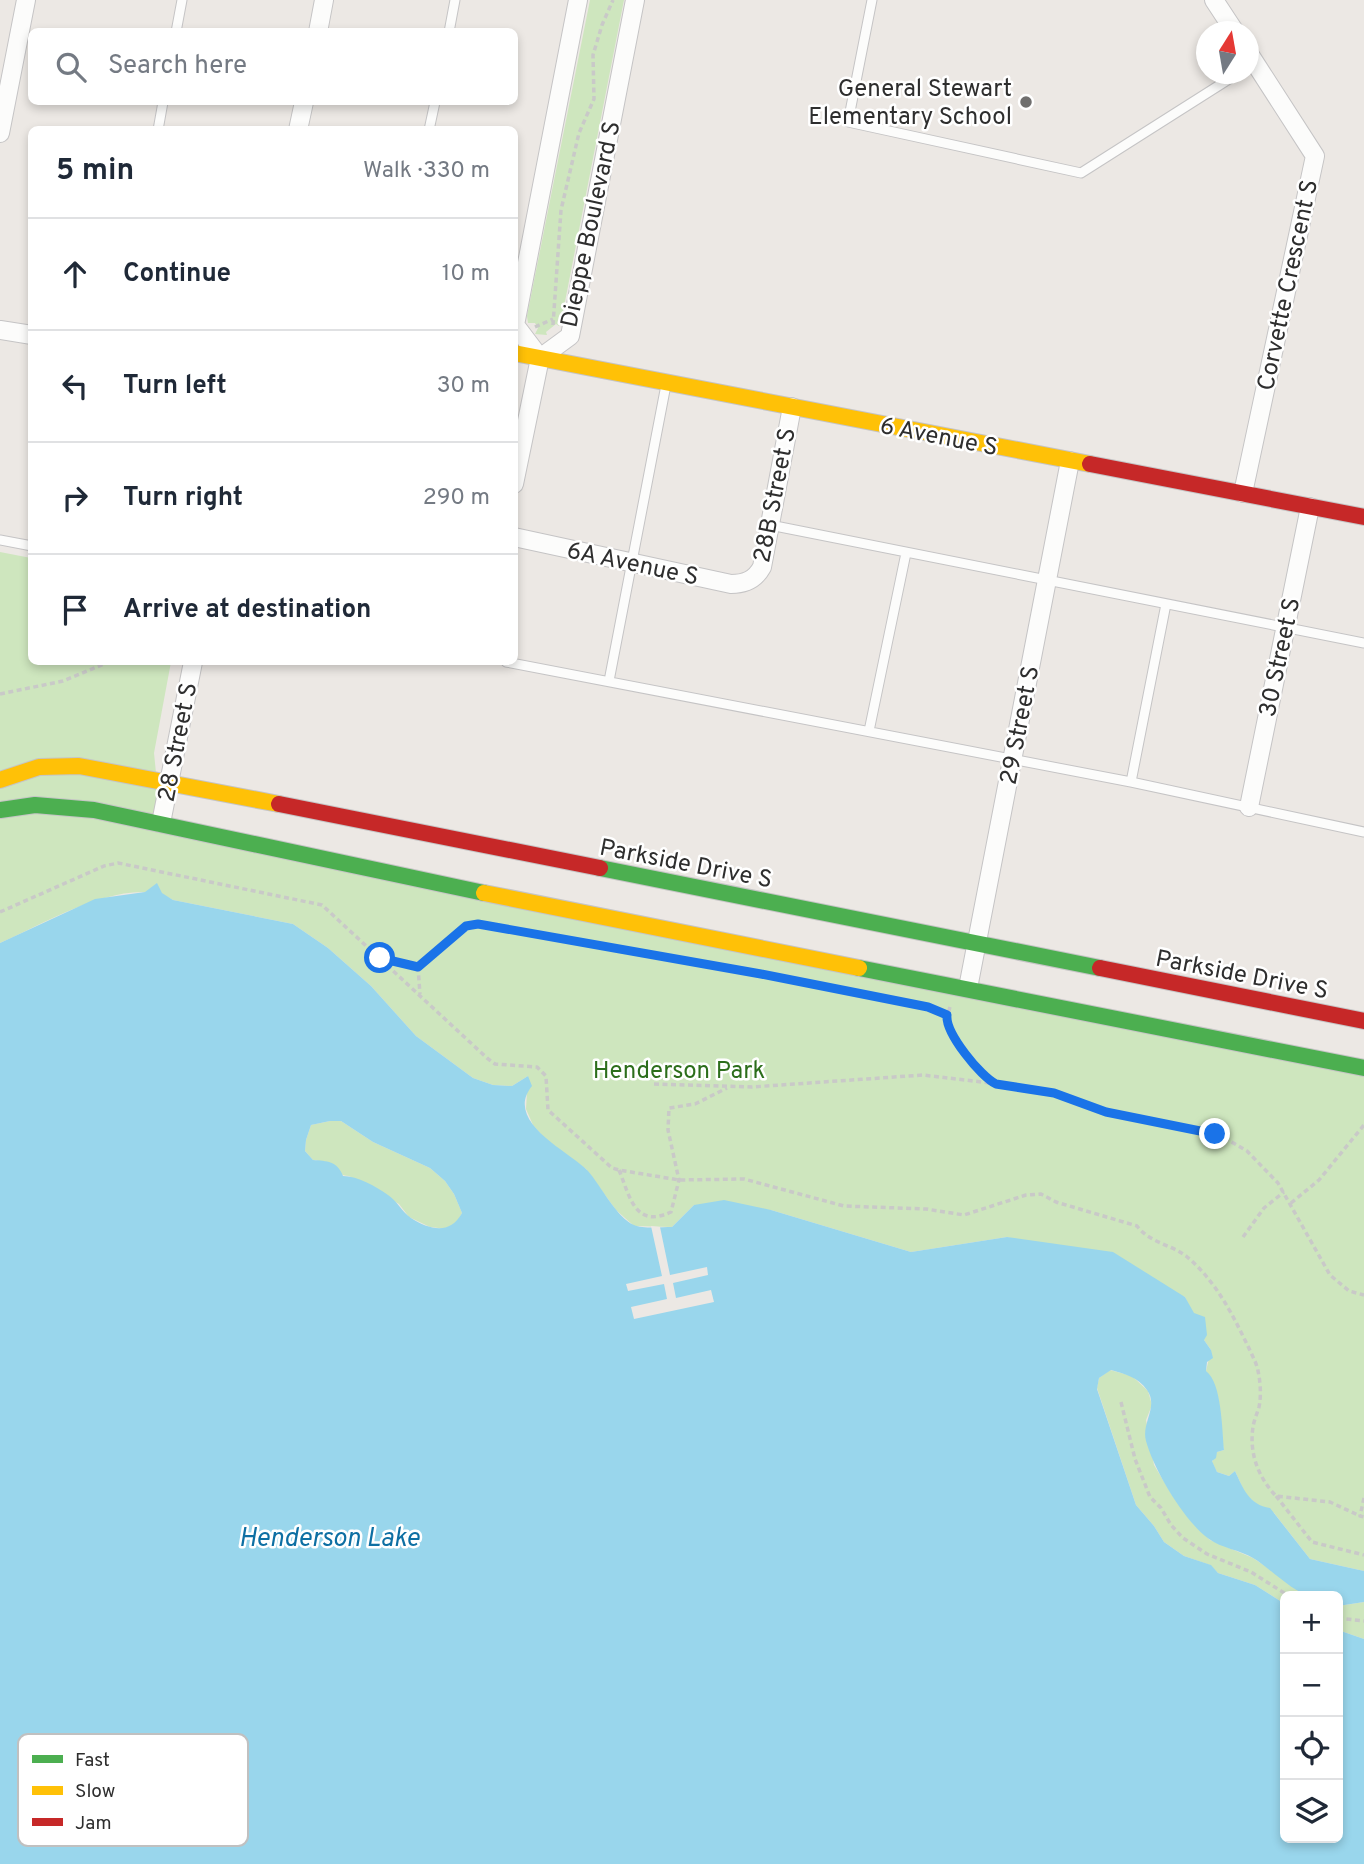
<!DOCTYPE html>
<html lang="en">
<head>
<meta charset="utf-8">
<style>
	body { margin:0; font-family:Overpass,sans-serif; background:#f2f2f3; color:#1f2937 }
	.controls { position:absolute; right:21px; bottom:21px; display:grid; overflow:hidden; border-radius:10px; box-shadow:0 4px 10px #0003 }
	.controls button { width:63px; height:63px; display:grid; place-items:center; padding:0; border:0; border-bottom:2px solid #e0e1e3; background:#fff; color:#1f2937; font:35px sans-serif }
	.compass { position:absolute; left:1196px; top:21px; width:63px; height:63px; border-radius:50%; background:#fff; box-shadow:0 4px 10px #0003; rotate:11deg }
	.stop { position:absolute; width:21px; height:21px; margin:-16px; border:5px solid #1a73e8; border-radius:50%; background:#fff }
	.stop.end { background:#1a73e8; border-color:#fff; box-shadow:0 2px 7px #0008 }
	.list { margin:0; padding:0; list-style:none }
	h2 { display:flex; justify-content:space-between; align-items:center; height:91px; margin:0; padding:0 28px; font-size:30px }
	h2 small { font-size:23px; font-weight:400; color:#747a83 }
	.list li { display:grid; grid-template-columns:46px 1fr auto; gap:21px; align-items:center; box-sizing:border-box; height:112px; padding:0 28px; border-top:2px solid #e0e1e3 }
	.list b { display:block; font-size:26px; white-space:nowrap }
	.list em { font-size:23px; font-style:normal; color:#747a83 }
	.icon { flex:none; width:38px; height:38px; fill:none; stroke:currentColor; stroke-width:2; stroke-linecap:round; stroke-linejoin:round }
	.map { position:relative; flex:none; width:1364px; height:1864px; overflow:hidden }
	.search { position:absolute; background:#fff; box-shadow:0 4px 10px #0003; left:28px; top:28px; width:490px; height:77px; display:flex; align-items:center; gap:18px; box-sizing:border-box; padding:0 24px; border-radius:10px; color:#747a83; font-size:26px }
	.panel { position:absolute; background:#fff; box-shadow:0 4px 10px #0003; left:28px; top:126px; width:490px; height:539px; border-radius:10px }
	.map>svg:first-child { display:block }
</style>
</head>
<body>
<div class="map">
<svg width="1364" height="1864" viewBox="0 0 1364 1864">
	<rect width="100%" height="100%" fill="#ece8e4"/>
	<!-- green -->
	<path fill="#cee6be" d="M590,0H624L561,322L559,326L556,324L546,332L547,335L535,334L538,328L535,323H528L527,316Z
		M0,552L31,558L32,662H171L154,753L161,823L1364,1068V1571L1310,1559L1274,1513L1260,1507L1246,1495L1235,1471L1229,1476L1217,1472L1212,1462L1217,1452L1224,1450L1206,1371L1211,1350L1204,1340L1185,1297L1007,1237L911,1252L771,1210L694,1205L672,1227L634,1226L616,1210L586,1169L546,1140L533,1125L526,1109L528,1076L512,1086L493,1085L473,1078L416,1036L371,986L328,948L293,924L173,900C129,872 42,925 0,943Z
		M330,1121H341L373,1142L430,1168L445,1181L454,1194L462,1213L456,1224L447,1229L430,1227L409,1217L399,1204L349,1176C334,1176 332,1161 313,1160L305,1151L306,1140L311,1125Z
		M1110,1370L1132,1376L1148,1391L1152,1405L1146,1420L1154,1465L1172,1495L1195,1525L1210,1540L1253,1558L1310,1596H1285V1604L1255,1585L1218,1573L1210,1565L1184,1556L1164,1542L1154,1526L1136,1505L1097,1388L1099,1378Z
		M1364,1602V1639L1338,1630V1606Z"/>
	<!-- water -->
	<path fill="#99d6ec" fill-rule="evenodd" d="M157,883L162,893L173,900L293,924L328,948L371,986L416,1036L473,1078L493,1085L512,1086L528,1076L532,1086C503,1122 569,1151 588,1171C601,1186 617,1218 634,1225C643,1229 662,1227 672,1227L694,1205L724,1200L771,1210L911,1252L1007,1237L1113,1252L1185,1297L1194,1313L1205,1317L1207,1335L1204,1340L1211,1350L1213,1358L1207,1362L1206,1371C1222,1383 1222,1430 1224,1450L1217,1452L1216,1458L1212,1461L1217,1472L1229,1476L1235,1471C1243,1488 1249,1505 1270,1508L1310,1559L1364,1571V1602L1338,1606V1596C1329,1596 1319,1598 1311,1596C1293,1593 1270,1568 1253,1558C1240,1550 1221,1548 1209,1539C1184,1521 1154,1470 1146,1441C1141,1423 1159,1407 1147,1390C1138,1377 1125,1374 1111,1370L1099,1378L1097,1389L1136,1505L1154,1526L1164,1542L1184,1556L1211,1565L1218,1573L1255,1585L1285,1604V1838H1338V1630L1364,1639V1864H0V943L95,899L145,892ZM330,1121H341L373,1142L430,1168L445,1181L454,1194L462,1213C450,1235 430,1230 411,1218C402,1212 397,1201 388,1195C375,1186 358,1176 343,1176C337,1161 327,1161 313,1160L305,1151L306,1140L311,1125Z"/>
	<!-- pier -->
	<path fill="#ece8e4" d="M651,1226L660,1227L670,1275L707,1267L708,1275L673,1283L676,1298L711,1290L714,1302L634,1319L631,1307L667,1299L664,1284L628,1291L626,1284L662,1276Z"/>
	<g fill="none" stroke-linecap="round" stroke-linejoin="round">
		<defs>
			<path id="lane" d="M872,0L848,122L1081,173L1237,74
				M176,32L182,0
				M449,32L455,0
				M158,130L163,102
				M429,130L435,102
				M770,525L1364,643
				M0,540L32,546
				M506,662L1131,782L1364,832
				M609,681L666,385
				M869,731L906,553
				M1131,782L1166,604"/>
			<path id="street" d="M1214,0L1235,32
				M318,32L324,0
				M298,130L304,102
				M0,133L26,0
				M0,330L32,335
				M540,358L570,336L635,0
				M540,358L515,325L578,0
				M514,484L540,358
				M1243,493L1315,156L1248,52
				M514,537L731,584C745,584 755,580 762,567L792,407
				M1249,807L1310,507
				M161,823L193,662
				M968,988L1070,461"/>
			<path id="fast" d="M0,810L35,805L94,810L484,893
				M600,868L1100,968
				M859,968L1364,1068"/>
			<path id="slow" d="M514,353L1090,464
				M0,780L39,767L79,766L279,804
				M484,893L859,968"/>
			<path id="jam" d="M1090,464L1364,517
				M279,804L600,868
				M1100,968L1364,1021"/>
		</defs>
		<!-- lane casing -->
		<use href="#lane" stroke="#c5c4c5" stroke-width="11"/>
		<!-- street casing -->
		<use href="#street" stroke="#c5c4c5" stroke-width="20"/>
		<!-- fast casing -->
		<use href="#fast" stroke="#c5c4c5" stroke-width="18"/>
		<!-- slow casing -->
		<use href="#slow" stroke="#c5c4c5" stroke-width="18"/>
		<!-- jam casing -->
		<use href="#jam" stroke="#c5c4c5" stroke-width="18"/>
		<!-- path -->
		<path stroke="#c9c9c8" stroke-width="3.5" stroke-dasharray="5 3.5" stroke-linecap="butt" d="M553,325L561,210L579,133L594,99L593,55L602,25L613,0
			M535,327L553,319
			M0,694L63,681L109,662
			M0,912L104,866L118,863L322,905L487,1058L495,1064L537,1067L546,1076L548,1110L612,1168L619,1170L679,1180L744,1179L844,1206L926,1209L964,1215L1026,1195L1041,1194L1056,1202L1137,1226C1150,1243 1170,1244 1186,1256C1218,1282 1237,1323 1254,1359C1260,1371 1262,1394 1259,1407C1257,1414 1254,1420 1253,1427C1249,1453 1258,1477 1276,1496L1330,1502L1360,1516
			M382,958L418,966L466,926L478,924L761,974L928,1007L947,1015
			M418,967L420,994
			M950,1007L946,1020L948,1026C961,1046 973,1074 996,1084L1054,1093L1096,1109L1193,1128L1230,1141L1247,1151L1278,1183L1330,1275L1349,1291L1364,1295
			M654,1084L752,1087L923,1075L990,1083
			M619,1170C630,1197 635,1229 671,1212L679,1180L668,1130L669,1108L695,1104L727,1088
			M1291,1203L1319,1180L1364,1125
			M1243,1237L1264,1208L1284,1192
			M1121,1402L1135,1459L1150,1497L1161,1508L1171,1525L1183,1538L1207,1554L1251,1572L1289,1596
			M1276,1496L1312,1542L1364,1555
			M1364,1498L1360,1516L1364,1517
			M1338,1618L1364,1621"/>
		<!-- lane -->
		<use href="#lane" stroke="#fcfcfb" stroke-width="9"/>
		<!-- street -->
		<use href="#street" stroke="#fcfcfb" stroke-width="18"/>
		<!-- fast -->
		<use href="#fast" stroke="#4caf50" stroke-width="16"/>
		<!-- slow -->
		<use href="#slow" stroke="#ffc107" stroke-width="16"/>
		<!-- jam -->
		<use href="#jam" stroke="#c62828" stroke-width="16"/>
	</g>
	<g fill="none" stroke-linecap="round" stroke-linejoin="round">
		<!-- route -->
		<path stroke="#1a73e8" stroke-width="9" d="M380,958L418,967L466,926L478,924L761,974L928,1007L947,1015C945,1033 981,1077 996,1084L1054,1093L1106,1112L1215,1134"/>
	</g>
	<!-- markers -->
	<circle fill="#706f6e" stroke="#fff" stroke-width="2.5" cx="1026" cy="102" r="7"/>
	<g text-anchor="middle" stroke-width="5" stroke-linejoin="round" paint-order="stroke">
		<!-- poi labels -->
		<g font-size="24" fill="#2e2e2e" stroke="#fff" text-anchor="end">
			<text x="1012" y="96">General Stewart<tspan x="1012" dy="28">Elementary School</tspan></text>
		</g>
		<!-- street labels -->
		<g font-size="24" fill="#2e2e2e" stroke="#fff">
			<text transform="translate(590 224) rotate(-78)" y="8">Dieppe Boulevard S</text>
			<text transform="translate(1287 285) rotate(-78)" y="8">Corvette Crescent S</text>
			<text transform="translate(939 436) rotate(11)" y="8">6 Avenue S</text>
			<text transform="translate(774 495) rotate(-79)" y="8">28B Street S</text>
			<text transform="translate(633 563) rotate(12)" y="8">6A Avenue S</text>
			<text transform="translate(1279 657) rotate(-78)" y="8">30 Street S</text>
			<text transform="translate(1019 725) rotate(-79)" y="8">29 Street S</text>
			<text transform="translate(177 742) rotate(-79)" y="8">28 Street S</text>
			<text transform="translate(686 863) rotate(11)" y="8">Parkside Drive S</text>
			<text transform="translate(1242 974) rotate(11)" y="8">Parkside Drive S</text>
		</g>
		<!-- park labels -->
		<g font-size="24" fill="#2c6e1b" stroke="#fff">
			<text x="679" y="1078">Henderson Park</text>
		</g>
		<!-- water labels -->
		<g font-size="26" font-style="italic" fill="#0d6fa3" stroke="#fff">
			<text x="329" y="1546">Henderson Lake</text>
		</g>
	</g>
	<!-- legend -->
	<rect x="18" y="1734" width="230" height="112" rx="10" fill="#fff" stroke="#c0c0c0" stroke-width="2"/>
	<rect x="32" y="1755" width="31" height="8" fill="#4caf50"/>
	<rect x="32" y="1786" width="31" height="9" fill="#ffc107"/>
	<rect x="32" y="1818" width="31" height="8" fill="#c62828"/>
	<g font-size="19" fill="#2e2e2e">
		<text x="75" y="1766">Fast</text>
		<text x="75" y="1797">Slow</text>
		<text x="75" y="1829">Jam</text>
	</g>
</svg>
<div class="controls">
<button>+</button>
<button>−</button>
<button><svg class="icon" aria-label="locate" viewBox="0 0 24 24"><circle cx="12" cy="12" r="6"/><path d="M12 2v4M12 18v4M2 12h4M18 12h4"/></svg></button>
<button><svg class="icon" aria-label="layers" viewBox="0 0 24 24"><path d="M12 4l9 5-9 5-9-5zM3 14l9 5 9-5"/></svg></button>
</div>
<svg class="compass" viewBox="-18 -18 36 36"><path d="M0-13l5 13h-10z" fill="#e53935"/><path d="M0 13l5-13h-10z" fill="#747a83"/></svg>
<div class="stop" style="left:380px;top:958px"></div>
<div class="stop end" style="left:1215px;top:1134px"></div>
<div class="search"><svg class="icon" aria-label="search" viewBox="0 0 24 24"><circle cx="10" cy="10" r="6"/><path d="M15 15l6 6"/></svg>Search here</div>
<section class="panel">
<h2>5 min<small>Walk · 330 m</small></h2>
<ul class="list">
<li><svg class="icon" aria-label="ahead" viewBox="0 0 24 24"><path d="M12 20V5M6 11l6-6 6 6"/></svg><div><b>Continue</b></div><em>10 m</em></li>
<li><svg class="icon" aria-label="left" viewBox="0 0 24 24"><path d="M17 20v-9H6M10 6l-5 5 5 5"/></svg><div><b>Turn left</b></div><em>30 m</em></li>
<li><svg class="icon" aria-label="right" viewBox="0 0 24 24"><path d="M7 20v-9h11M14 6l5 5-5 5"/></svg><div><b>Turn right</b></div><em>290 m</em></li>
<li><svg class="icon" aria-label="arrive" viewBox="0 0 24 24"><path d="M6 21V4h12l-3 4 3 4H6"/></svg><div><b>Arrive at destination</b></div></li>
</ul>
</section>
</div>
</body>
</html>
